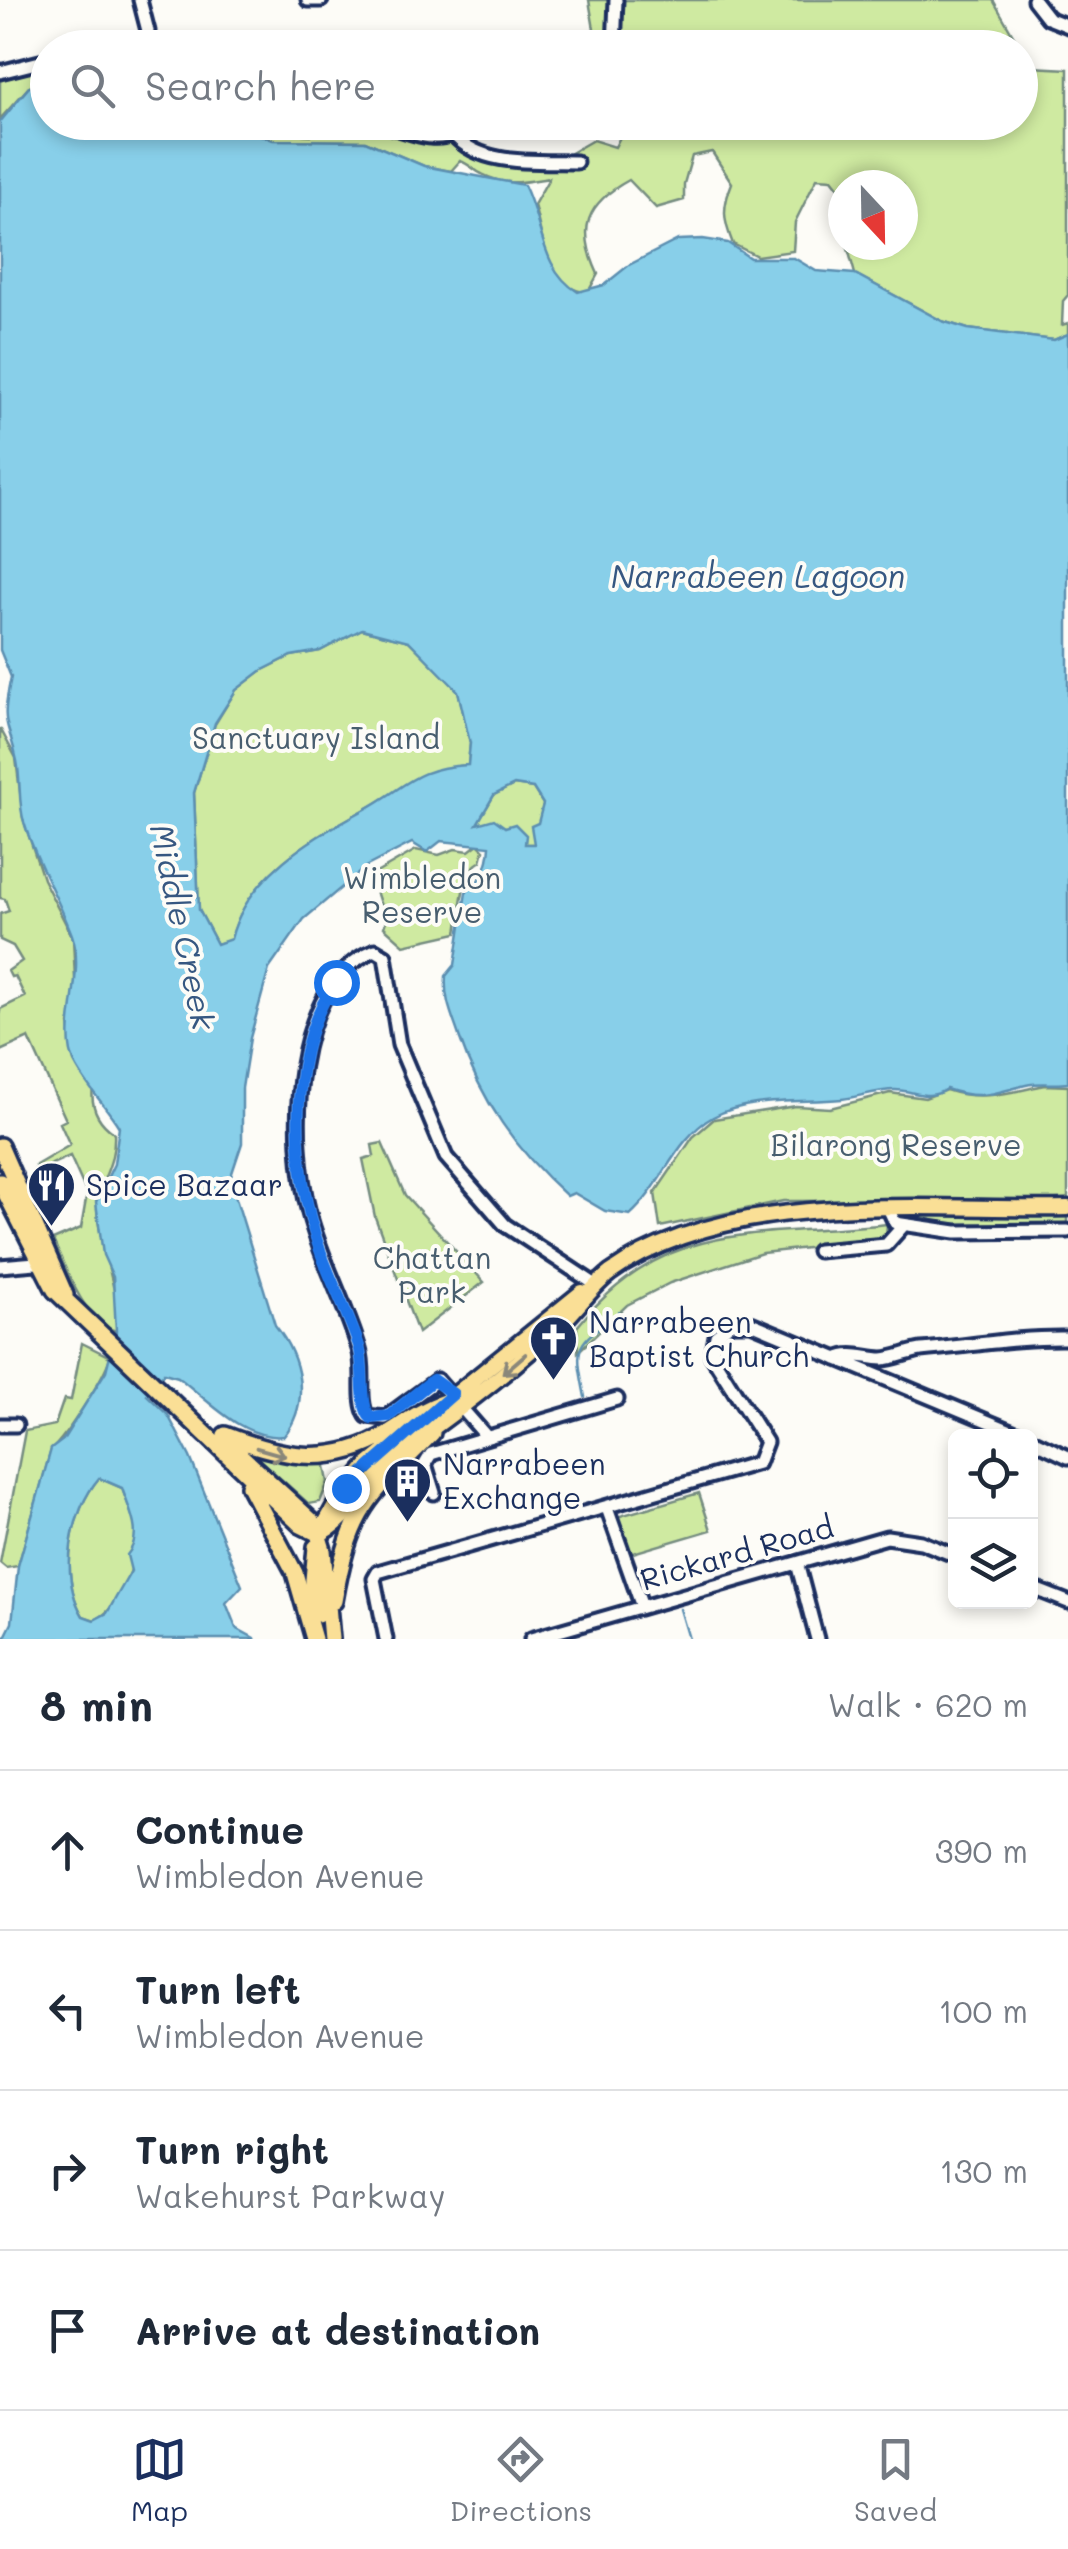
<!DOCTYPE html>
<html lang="en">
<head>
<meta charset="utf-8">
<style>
	body { margin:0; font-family:Mali,sans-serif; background:#f6f6f7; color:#1f2937 }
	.controls { position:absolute; right:30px; bottom:30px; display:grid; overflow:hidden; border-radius:15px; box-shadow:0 5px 15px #0003 }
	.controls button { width:90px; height:90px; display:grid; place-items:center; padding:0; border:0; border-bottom:2px solid #e0e1e3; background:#fff; color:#1f2937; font:50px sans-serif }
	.compass { position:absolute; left:828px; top:170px; width:90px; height:90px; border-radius:50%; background:#fff; box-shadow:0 5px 15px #0003; rotate:158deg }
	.stop { position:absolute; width:30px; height:30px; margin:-22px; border:8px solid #1a73e8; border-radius:50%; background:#fff }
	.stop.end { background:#1a73e8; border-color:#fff; box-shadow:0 2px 10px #0008 }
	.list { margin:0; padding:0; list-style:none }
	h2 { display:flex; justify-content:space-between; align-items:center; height:130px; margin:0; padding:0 40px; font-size:42px }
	h2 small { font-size:32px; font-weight:400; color:#747a83 }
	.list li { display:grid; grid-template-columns:65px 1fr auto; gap:30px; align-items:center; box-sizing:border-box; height:160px; padding:0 40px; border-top:2px solid #e0e1e3 }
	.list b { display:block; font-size:38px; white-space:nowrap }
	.list p { margin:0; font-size:32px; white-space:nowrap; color:#747a83 }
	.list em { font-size:32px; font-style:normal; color:#747a83 }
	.icon { flex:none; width:55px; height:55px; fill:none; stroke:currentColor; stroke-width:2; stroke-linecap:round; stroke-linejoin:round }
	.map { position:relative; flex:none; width:1068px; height:1639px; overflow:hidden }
	.search { position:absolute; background:#fff; box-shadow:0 5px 15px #0003; left:30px; right:30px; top:30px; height:110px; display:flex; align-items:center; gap:25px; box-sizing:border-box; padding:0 35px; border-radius:55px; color:#747a83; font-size:38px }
	.sheet { height:770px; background:#fff }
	nav { display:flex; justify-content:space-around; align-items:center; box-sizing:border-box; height:140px; border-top:2px solid #e0e1e3; background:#fff; font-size:28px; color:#747a83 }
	nav a { display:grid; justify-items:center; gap:5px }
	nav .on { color:#1b2f5e }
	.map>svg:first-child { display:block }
</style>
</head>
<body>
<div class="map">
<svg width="1068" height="1639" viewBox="0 0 1068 1639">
	<rect width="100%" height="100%" fill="#fdfcf7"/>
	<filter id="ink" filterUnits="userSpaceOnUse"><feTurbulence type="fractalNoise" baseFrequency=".01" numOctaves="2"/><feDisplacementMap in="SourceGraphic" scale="20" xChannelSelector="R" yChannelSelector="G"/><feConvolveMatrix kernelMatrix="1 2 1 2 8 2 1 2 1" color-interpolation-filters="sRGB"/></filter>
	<g filter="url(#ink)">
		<!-- green -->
		<path fill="#cfeaa1" stroke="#758c80" stroke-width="2.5" d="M589,0H993L1020,47H597Z
			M1021,49L1031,67L1068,69V295L1063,301L1062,325L1068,323V334L1054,340L968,329L942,321L855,274L847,245H903V185H843V193L832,179L817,178L795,222L793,251L757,256L733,244C723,219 722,208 732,183L712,152L692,156L684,184V200L656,208L629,180C585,204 577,229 598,274L588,292C546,291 543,236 534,205L549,178C523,182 508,187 482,174C473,170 470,164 460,161L451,171L424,166L365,141L273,140L231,123H275L300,131L374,129L553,163L593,140L615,147L627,123L1020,122Z
			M47,68V86L29,87L0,119V80Z
			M362,629L409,641L458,690L470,743L468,765C424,768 401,790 364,810C311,838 247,876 231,940L217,944L199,910L194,793L215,724L236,690L261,671L291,656L320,651Z
			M0,728L16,758L23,818L43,879L73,938L76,1000L69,1024L74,1062L93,1087C90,1108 98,1122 114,1133C116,1168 96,1185 97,1208C98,1248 122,1291 116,1331C84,1322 66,1268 53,1240L81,1228L87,1194L70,1156L34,1172L36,1165L70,1145L60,1123L66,1120L29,1038L0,1051V1009L25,997L15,976L11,977L8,971L22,961L13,946L0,940V914L9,911L5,899L0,898Z
			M514,785L533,788L543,804L535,844H525L505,827L476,825L494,795Z
			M478,844L484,850L481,861C460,872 461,911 457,933L404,945L384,927L386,921L371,876L416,850L439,855L455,849L469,851Z
			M1045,1085L1068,1086V1200L783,1201L660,1227L655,1193L693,1137L714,1119L796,1106L830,1108L890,1093L925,1098L946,1090C981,1102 1010,1092 1045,1085Z
			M382,1143L405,1195L484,1282L418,1333L375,1217L363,1159L374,1156L372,1145Z
			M1068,1215V1223L965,1225L897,1216Z
			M887,1224L886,1235L871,1241L762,1253L670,1283L627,1305L578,1352L577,1327C666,1216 761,1238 887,1224Z
			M82,1343L110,1357C105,1376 66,1437 51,1450L18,1566L6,1568L0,1563L25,1431L55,1425L64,1399L71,1400Z
			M251,1452L324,1461L328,1482L320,1502L309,1504Z
			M99,1478L122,1488C126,1500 133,1514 135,1527C140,1558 123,1606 95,1620L83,1616C59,1576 70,1512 99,1478Z
			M699,1493L711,1530L623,1556L613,1518Z"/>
		<!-- water -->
		<path fill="#88cfe9" stroke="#5c8fb1" stroke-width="2.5" fill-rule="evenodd" d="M47,86L48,122L231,123L273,140L365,141L424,166L524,185C543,222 540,269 578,292L604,285L629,265L678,240L703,239L728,243L750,258H794L816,271L855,274L942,321L968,329L1054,340L1068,334V1083C1054,1085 1040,1082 1026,1085C993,1093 981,1101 946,1089C928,1102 914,1090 895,1090C877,1090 859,1097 842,1099C802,1103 750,1097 713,1117C675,1138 662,1187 630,1215L605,1211L574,1193L567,1196C516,1150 481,1101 459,1036C452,1015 444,999 446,976L455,965L466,892C482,880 489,866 490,846L441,841L427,852L412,843L367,866L304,919L269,969L250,1038L242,1088V1143L230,1179L275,1325C301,1358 311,1402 284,1436C244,1441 208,1400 178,1377L164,1373L147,1395L168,1415L190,1457L242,1586L226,1603L236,1628L256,1639H4L12,1623L18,1566L51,1449L63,1440L106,1371L116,1331L113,1277L103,1255L96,1202L114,1164L119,1127C106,1106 86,1086 75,1064C58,1029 86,975 72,935C58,897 36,862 24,822C18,803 21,781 17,761C8,718 0,729 11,677L0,650V122L29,87ZM362,629L409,641L458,691L470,743L468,765C413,768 408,786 364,810C311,838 247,876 231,939L217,944L199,910L194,793L215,723L236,690L261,671L291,656L320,651ZM514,785L533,788L543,804L538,823L531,826L534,844H525L526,835L515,824L505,827L494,819L477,824L494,795ZM99,1478L122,1488C129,1510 144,1535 127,1555L131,1571L107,1613L94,1620L83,1616C59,1576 70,1512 99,1478Z"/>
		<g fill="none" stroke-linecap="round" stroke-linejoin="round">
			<!-- stream -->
			<path stroke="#5c8fb1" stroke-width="2.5" d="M585,1397C574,1341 575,1347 619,1312
				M680,1609L689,1639"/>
			<defs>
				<path id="minor" d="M140,0L148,31L145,41
					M308,0H321
					M1034,0L1048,18L1068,26
					M102,48L130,47
					M614,48L616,0
					M0,72L48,60
					M286,122C318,133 350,120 383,125C407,129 429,144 453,134
					M453,134C481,167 537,161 576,162
					M453,134L463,122
					M889,1210L895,1223L956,1232L1068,1231
					M818,1251L886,1245L903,1226
					M0,1266L48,1262
					M837,1359C852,1351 867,1359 883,1359C896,1358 908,1352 921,1350C970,1346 1018,1337 1068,1338
					M0,1425H16
					M486,1436L437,1380L385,1418L367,1416C357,1399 366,1370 359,1349C345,1302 321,1260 309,1213C289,1139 290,984 375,950L385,956L399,1045L446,1157L505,1225L596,1285
					M1030,1439L1068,1457
					M434,1493L425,1464L431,1454L617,1399
					M607,1508L642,1607
					M797,1563L817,1639
					M1030,1587L1068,1602
					M386,1639L374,1579L378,1572L758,1463L766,1442L712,1356L716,1336L730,1323H751L1023,1436
					M531,1639L887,1537L921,1542L956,1556"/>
				<path id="major" d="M319,1534C346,1526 377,1469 404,1449C459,1410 513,1369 563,1322C579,1306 592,1287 610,1273C730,1187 927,1211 1068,1208
					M319,1534L340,1497L368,1465L582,1292"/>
				<path id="highway" d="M0,1146L65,1295
					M0,1182L55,1290L301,1525L319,1534
					M225,1435C284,1458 332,1467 389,1433C407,1421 423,1409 444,1402
					M225,1441L315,1524L323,1550L331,1639
					M249,1486L295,1573L314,1639
					M316,1547L313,1580L317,1614
					M334,1601C351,1505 367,1500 432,1433"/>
			</defs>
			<!-- minor casing -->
			<use href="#minor" stroke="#1b2f5e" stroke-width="19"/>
			<!-- major casing -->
			<use href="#major" stroke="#1b2f5e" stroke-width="21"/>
			<!-- highway casing -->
			<use href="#highway" stroke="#1b2f5e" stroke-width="22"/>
			<!-- minor -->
			<use href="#minor" stroke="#fdfcf7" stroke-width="11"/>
			<!-- major -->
			<use href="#major" stroke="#fadf96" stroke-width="14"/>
			<!-- highway -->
			<use href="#highway" stroke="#fadf96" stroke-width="15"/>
		</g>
		<!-- one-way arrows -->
		<defs><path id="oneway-shaft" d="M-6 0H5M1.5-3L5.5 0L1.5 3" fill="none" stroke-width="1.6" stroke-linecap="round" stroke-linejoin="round" transform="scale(2.5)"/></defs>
		<g stroke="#8a877a">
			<use href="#oneway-shaft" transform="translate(514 1364) rotate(139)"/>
			<use href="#oneway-shaft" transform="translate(271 1452) rotate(16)"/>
		</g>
	</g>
	<g fill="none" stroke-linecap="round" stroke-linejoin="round" filter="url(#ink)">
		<!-- route -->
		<path stroke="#1a73e8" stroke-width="12" d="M336,982C286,1051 292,1169 319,1247C330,1281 348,1312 359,1346C365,1366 359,1408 371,1418L389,1416L433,1380L453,1394L346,1488"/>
	</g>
	<!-- icons -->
	<defs>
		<symbol id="restaurant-pin" viewBox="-11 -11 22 30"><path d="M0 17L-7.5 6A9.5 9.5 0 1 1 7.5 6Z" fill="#1b2f5e" stroke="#fdfcf7"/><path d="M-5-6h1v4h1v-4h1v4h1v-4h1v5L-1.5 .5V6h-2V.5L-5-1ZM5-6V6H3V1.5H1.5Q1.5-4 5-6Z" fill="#fff"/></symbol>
		<symbol id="church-pin" viewBox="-11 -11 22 30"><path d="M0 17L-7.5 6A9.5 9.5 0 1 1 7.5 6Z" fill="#1b2f5e" stroke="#fdfcf7"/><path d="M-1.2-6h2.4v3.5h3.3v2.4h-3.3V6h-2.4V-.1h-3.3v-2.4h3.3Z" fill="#fff"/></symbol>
		<symbol id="building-pin" viewBox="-11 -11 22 30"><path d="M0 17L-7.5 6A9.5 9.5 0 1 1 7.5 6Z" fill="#1b2f5e" stroke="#fdfcf7"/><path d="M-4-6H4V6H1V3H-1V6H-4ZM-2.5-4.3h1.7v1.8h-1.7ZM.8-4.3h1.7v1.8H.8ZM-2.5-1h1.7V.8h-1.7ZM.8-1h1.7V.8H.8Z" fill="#fff"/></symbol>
	</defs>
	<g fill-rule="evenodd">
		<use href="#restaurant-pin" x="24" y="1158" width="55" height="75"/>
		<use href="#church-pin" x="526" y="1312" width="55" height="75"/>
		<use href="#building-pin" x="380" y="1454" width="55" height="75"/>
	</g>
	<g text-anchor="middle" stroke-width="8" stroke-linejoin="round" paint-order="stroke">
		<!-- park labels -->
		<g font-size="30" fill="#485e6f" stroke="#fdfcf7">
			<text x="316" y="749">Sanctuary Island</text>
			<text x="422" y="889">Wimbledon<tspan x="422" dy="34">Reserve</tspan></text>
			<text x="896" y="1156">Bilarong Reserve</text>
			<text x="432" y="1269">Chattan<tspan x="432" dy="34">Park</tspan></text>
		</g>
		<!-- poi labels -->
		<g font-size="30" fill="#1b2f5e" stroke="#fdfcf7" text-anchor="start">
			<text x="86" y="1196">Spice Bazaar</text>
			<text x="589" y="1333">Narrabeen<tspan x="589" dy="34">Baptist Church</tspan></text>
			<text x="443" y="1475">Narrabeen<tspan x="443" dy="34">Exchange</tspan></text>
		</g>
		<!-- street labels -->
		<g font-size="30" fill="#1b2f5e" stroke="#fdfcf7">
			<text transform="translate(737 1554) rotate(-16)" y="10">Rickard Road</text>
		</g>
		<!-- water labels -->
		<g font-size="32" font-style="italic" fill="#365781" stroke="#fdfcf7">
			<text x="758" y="588">Narrabeen Lagoon</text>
			<text transform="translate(182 927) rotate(78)" y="11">Middle Creek</text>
		</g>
	</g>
</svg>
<div class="controls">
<button><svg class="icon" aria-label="locate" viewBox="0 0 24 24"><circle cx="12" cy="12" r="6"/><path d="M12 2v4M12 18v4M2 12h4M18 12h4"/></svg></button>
<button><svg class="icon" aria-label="layers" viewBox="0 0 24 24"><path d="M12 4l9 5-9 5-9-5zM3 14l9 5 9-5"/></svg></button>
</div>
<svg class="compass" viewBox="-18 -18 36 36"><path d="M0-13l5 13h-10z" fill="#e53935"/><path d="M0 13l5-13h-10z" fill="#747a83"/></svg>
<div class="stop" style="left:336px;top:982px"></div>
<div class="stop end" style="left:346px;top:1488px"></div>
<div class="search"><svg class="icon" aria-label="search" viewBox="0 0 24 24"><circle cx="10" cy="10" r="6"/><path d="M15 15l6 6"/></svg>Search here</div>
</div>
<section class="sheet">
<h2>8 min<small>Walk · 620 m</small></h2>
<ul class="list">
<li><svg class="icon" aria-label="ahead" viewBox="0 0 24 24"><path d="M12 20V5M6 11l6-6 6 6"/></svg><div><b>Continue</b><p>Wimbledon Avenue</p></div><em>390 m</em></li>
<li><svg class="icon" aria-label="left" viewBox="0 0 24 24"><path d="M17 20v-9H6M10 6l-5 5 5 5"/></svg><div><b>Turn left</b><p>Wimbledon Avenue</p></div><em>100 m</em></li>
<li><svg class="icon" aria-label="right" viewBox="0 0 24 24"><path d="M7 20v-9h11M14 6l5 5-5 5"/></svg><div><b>Turn right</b><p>Wakehurst Parkway</p></div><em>130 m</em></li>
<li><svg class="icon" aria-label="arrive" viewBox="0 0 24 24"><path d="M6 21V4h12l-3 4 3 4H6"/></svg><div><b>Arrive at destination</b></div></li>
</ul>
</section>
<nav>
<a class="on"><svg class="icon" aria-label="map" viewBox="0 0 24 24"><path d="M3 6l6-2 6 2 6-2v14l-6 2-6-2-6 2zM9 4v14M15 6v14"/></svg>Map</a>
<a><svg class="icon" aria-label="directions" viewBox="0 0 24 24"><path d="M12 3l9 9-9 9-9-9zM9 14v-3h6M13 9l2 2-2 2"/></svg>Directions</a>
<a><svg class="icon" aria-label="saved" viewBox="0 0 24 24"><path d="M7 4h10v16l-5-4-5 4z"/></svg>Saved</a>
</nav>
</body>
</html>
